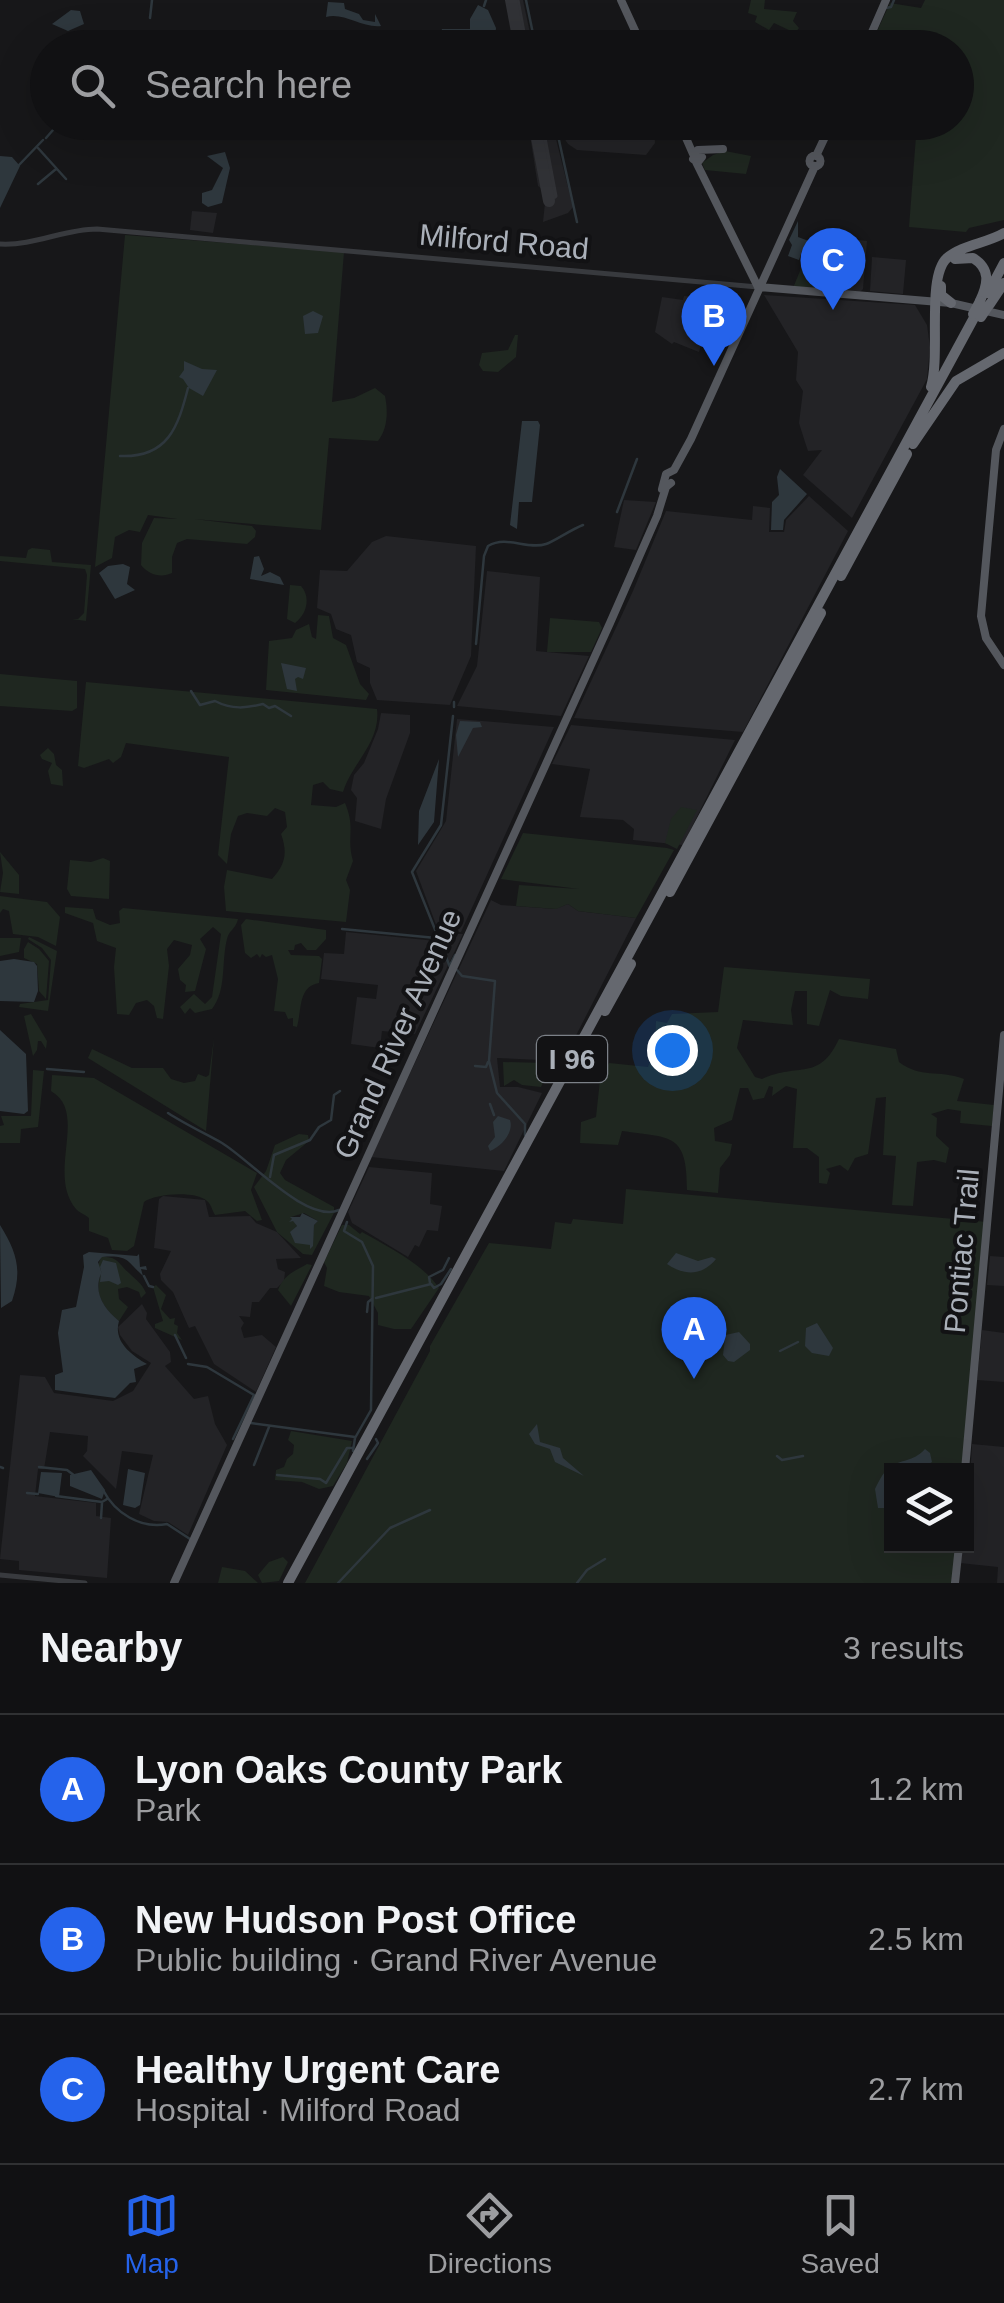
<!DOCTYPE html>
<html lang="en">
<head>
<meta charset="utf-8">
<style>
	body { margin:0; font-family:Helvetica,sans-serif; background:#1a1a1c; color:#f1f3f6 }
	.controls { position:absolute; right:30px; bottom:30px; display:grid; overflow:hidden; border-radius:0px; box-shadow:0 10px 40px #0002 }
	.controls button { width:90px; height:90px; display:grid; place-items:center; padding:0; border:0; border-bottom:2px solid #303133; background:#111113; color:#f1f3f6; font:50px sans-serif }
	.you { position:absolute; left:672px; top:1050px; width:35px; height:35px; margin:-25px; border:8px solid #fff; border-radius:50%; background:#1a73e8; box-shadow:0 0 0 15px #1a73e833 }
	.badge { display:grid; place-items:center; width:65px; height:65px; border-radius:50%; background:#2563eb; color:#fff; font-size:32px; font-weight:700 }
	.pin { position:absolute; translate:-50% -82px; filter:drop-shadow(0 2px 5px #0008) }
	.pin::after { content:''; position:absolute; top:52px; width:35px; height:30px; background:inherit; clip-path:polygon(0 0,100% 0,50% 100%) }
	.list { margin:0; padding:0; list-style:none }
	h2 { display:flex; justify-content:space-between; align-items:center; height:130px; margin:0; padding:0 40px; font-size:42px }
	h2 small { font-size:32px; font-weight:400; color:#9c9da0 }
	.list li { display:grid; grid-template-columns:65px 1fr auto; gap:30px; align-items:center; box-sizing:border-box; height:150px; padding:0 40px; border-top:2px solid #303133 }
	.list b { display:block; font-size:38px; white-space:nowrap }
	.list p { margin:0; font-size:32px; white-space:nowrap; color:#9c9da0 }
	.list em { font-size:32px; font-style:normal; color:#9c9da0 }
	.icon { flex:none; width:55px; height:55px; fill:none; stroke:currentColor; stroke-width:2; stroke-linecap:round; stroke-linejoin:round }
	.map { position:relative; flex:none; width:1004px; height:1583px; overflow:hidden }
	.search { position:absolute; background:#111113; box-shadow:0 10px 40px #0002; left:30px; right:30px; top:30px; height:110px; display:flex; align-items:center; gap:25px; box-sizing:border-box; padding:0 35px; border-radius:55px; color:#9c9da0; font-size:38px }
	.sheet { height:580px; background:#111113 }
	nav { display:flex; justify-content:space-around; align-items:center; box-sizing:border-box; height:140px; border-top:2px solid #303133; background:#111113; font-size:28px; color:#9c9da0 }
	nav a { display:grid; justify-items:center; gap:5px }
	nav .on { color:#2563eb }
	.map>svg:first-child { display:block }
</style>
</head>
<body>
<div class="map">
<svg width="1004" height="1583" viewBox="0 0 1004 1583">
	<rect width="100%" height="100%" fill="#171719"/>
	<!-- built -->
	<path fill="#232326" d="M506,0H523L533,47H515Z
		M528,123H552L573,207L568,213L543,222L545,203L542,189L538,186Z
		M554,123H677L681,132L654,130L655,143L646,155L577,150L568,144Z
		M192,211L217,213L213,233L190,230Z
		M841,238L867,241L863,289L859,293L822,291L826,254L839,255Z
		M872,257L906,260L903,294L870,291Z
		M764,295L915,305L927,325L930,347L927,379L852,518L803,475L822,450L808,451L805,442L799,423L803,391L796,380L798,352Z
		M684,296L697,297L694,312L710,316L699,352L674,342L672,344L655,332L662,297L683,300Z
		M809,496L848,531L743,732L574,718L633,591L666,511L752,520L753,506L770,508L769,532H784L786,520Z
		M624,500L656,502L636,550L614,547Z
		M386,536L476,546L471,656L450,705L377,700L370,683V668L357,662L351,635L336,629L331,614L317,608L320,570L347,571L372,542Z
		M487,571L540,577L536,651L589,656L561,716L457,706L477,666Z
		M381,713L410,715V733L386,799L381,829L355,821L357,798L351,790L354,775L364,763L378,729Z
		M457,719L554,727L461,932L438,930L416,871L446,821Z
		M571,725L735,740L683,845L633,840L634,829L623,820L580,817L590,769L552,764Z
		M491,900L501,905L555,909L568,904L578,911L636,918L563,1061L497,1058L500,1087H518L542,1093L504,1171L371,1157Z
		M346,932L436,941L438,933L463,934L415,1034L382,1031L380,1048L351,1044L357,997L376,999L378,985L321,979L324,953L344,954Z
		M369,1167L432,1173L430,1204L442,1206L438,1231L427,1230L419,1247L415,1245L408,1257L352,1223L348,1212Z
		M163,1196L205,1200L209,1217L250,1216L256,1223L277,1232L301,1258L276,1259L278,1269L285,1272L284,1281L277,1288H270L259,1302H252L250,1317L239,1316L244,1323L241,1328L244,1338L262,1335L276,1347L256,1392L214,1364L195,1326L189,1328L173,1292L161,1280L160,1274L171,1251L154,1248L159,1199Z
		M990,1256L1004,1257V1286L987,1285Z
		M142,1304L147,1313L146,1319L170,1352L171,1362L165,1366L194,1399L208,1396L215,1424L227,1445L188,1535L168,1522L154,1521L139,1514L153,1455L122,1451L116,1489L83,1456L87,1451L88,1436L50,1432L44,1469H38L35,1496L96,1503V1516L111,1518L107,1578L19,1570V1561L0,1559L20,1375L45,1377L54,1393L113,1401L133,1391L151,1363L132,1351L120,1335L118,1327Z
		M982,1330L1004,1333V1382L977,1380Z
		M972,1444L1004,1447V1583H997L998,1567L960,1563L962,1546H966Z"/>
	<!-- green -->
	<path fill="#1f2720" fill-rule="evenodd" d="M751,0H765L764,9L797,12L793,21L799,28L795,33L774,23L769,30L755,22L757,16L748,13Z
		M925,0H1004V220L969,228L966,232L909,227L917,123L956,122V48L888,47L889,45L874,38L890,3L921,8Z
		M725,151L751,156L746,174L705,170L702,163L713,155Z
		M125,235L344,252L332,402L354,398L375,388L385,396C388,411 388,428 378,441L329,438L321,530L194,519L252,526L256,531L255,537L247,544L187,539L177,543L172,557V573C161,578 149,575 141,565L142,543L154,518L177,519L148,515L140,532L129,530L115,537L112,558L95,567Z
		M803,254L826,256L822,291L793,288L802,266Z
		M515,335H518L516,357L498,372L483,371L479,365L482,353L508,350Z
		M32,548L50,550L52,562L91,565L86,621L72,619H78L84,613L87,575L85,569L0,561V556L26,558L28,550Z
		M290,585L301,586C311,597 307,614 295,623L287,619Z
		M318,615L329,616L333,638L346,645L360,684L369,694L366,700L266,690L269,641L292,638L296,630L309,624L312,637L316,639Z
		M550,618L599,622L602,628L591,652H547Z
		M0,674L77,681V708L72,711L0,706Z
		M86,682L377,709C381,742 352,763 343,792L330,789L323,782L313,785L311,805L336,807L345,803C356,829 346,837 353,861L346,880L350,890L346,922L226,911L224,887L227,870L272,879C285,865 288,853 281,834L287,827L285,812L275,808L267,816L247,813L238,816L231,834L227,864L218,855L229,757L126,743L121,757L113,763L109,759L84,768L78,766Z
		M48,748L54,754L56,765L62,770L63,786L51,784L48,771L52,763L42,759L40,755Z
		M681,807L697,810L677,849L665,843L671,819Z
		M523,833L667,848L674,850L636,918L578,911L568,904L556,909L516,906L519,885L579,889L501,879Z
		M0,852L19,875V894L0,892L3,873Z
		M103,858L110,861L109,899L71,896L67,889L70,860L91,862Z
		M0,896L47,902L60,917L56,946L38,937L13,934L9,911L3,909L0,913Z
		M65,907L93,909L96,919L110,925L120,923L119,911L123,908L238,919C236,929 229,930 227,939C221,963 227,989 212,1009L195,1013L190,1008L185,1014L180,1007L194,994L205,1004L212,997L221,934L213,927L200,939L206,949L195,991L185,992L186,985L180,980L178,969L190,955L192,945L174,940L167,949L169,966L163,1019L157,1018L154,1006L147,1000L136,1003L129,1015L117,1014L114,967L116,948L97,941L93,923L65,913Z
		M246,919L326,930V939L316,950H307L301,943L295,945L294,950H288L291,955L319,956L322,959L319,983C298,987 302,1008 297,1027L293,1026V1018L288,1019L285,1012L274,1011L278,979L272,955L266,957L262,954L260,958L257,954L251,958L245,953L241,925Z
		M29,937L57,951L48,1011L19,1007L20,1004L48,1000L51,960L42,948L28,939Z
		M0,938H21L19,952L0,956Z
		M28,942L39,949L49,961L46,999L39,991L37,964L24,958V949Z
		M724,967L870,979L868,999L841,996L830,990L819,1026L807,1024V991H795L791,1010L793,1025L743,1020L737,1048L755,1077L762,1079C799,1062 819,1082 839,1039L896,1049L899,1062C922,1079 937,1069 964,1079L957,1101L994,1105L992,1126L960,1123L961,1111L948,1109L931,1114L937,1118L936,1136L949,1148L946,1163L934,1160L917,1162L913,1206L892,1205L896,1156L883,1155L886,1097L876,1098L868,1154L855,1158L848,1171L840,1165L826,1169L830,1173L827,1184L819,1183V1157L807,1148H793L797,1089L786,1086L772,1096L773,1087L769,1086L764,1098L753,1100L748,1088H740L732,1120L714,1128L715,1141L732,1144L730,1155L720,1168L718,1193L687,1190C687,1133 672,1138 622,1131L618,1145L580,1143L581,1122L596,1117L600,1080L609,1063L648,1067L655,1049L656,1021L667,1023L672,1014L718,1012Z
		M31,1014L47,1041L46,1049L41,1041H38L37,1050L33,1056L24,1016Z
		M214,1038L206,1131L88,1058L92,1049L132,1068H163L171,1079L184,1083L195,1081L198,1074L206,1077L209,1075Z
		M503,1062L545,1063L550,1068L541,1087L522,1085L514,1080L504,1086Z
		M33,1070L44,1071L38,1127L21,1129L20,1143H0V1126L4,1125L1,1116H31Z
		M52,1075L94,1078L257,1173L251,1190L262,1220L257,1221L245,1211L215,1215C212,1210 211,1204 207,1201C195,1190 154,1194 144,1202L134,1246L127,1251L112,1250L108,1238L89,1231V1218C85,1214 79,1213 76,1209C46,1173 89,1113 51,1091Z
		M299,1134L308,1135L309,1141L286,1160L280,1173L285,1180L334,1207V1213L312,1255L303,1254L277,1232L254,1187L266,1171L275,1145ZM304,1213L318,1221L314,1225L312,1245L294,1240L291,1232L297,1226L291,1217Z
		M626,1189L987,1222L965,1470H892V1546H958L954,1583H305L430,1351V1346L489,1243L551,1249L555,1222L571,1224L573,1219L623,1224Z
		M342,1225H349L360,1234L362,1232C388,1247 422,1263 439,1288L411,1329H394L378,1325V1313L369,1296L339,1292L324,1286L327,1268L324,1262Z
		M101,1257C118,1256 118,1263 129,1273C137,1281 141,1282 146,1293L141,1298L139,1292L127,1287L118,1289L119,1299L128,1307L119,1321C104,1309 93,1293 101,1274L97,1268Z
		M307,1264L312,1265L291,1306L278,1290C284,1275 293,1272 307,1264Z
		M156,1285L166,1295L161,1309L170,1319L175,1318L174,1324L178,1326L177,1333L182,1340L155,1328V1324L163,1321L153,1287Z
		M291,1431L352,1441L347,1463L333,1486L319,1489L302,1482L275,1480L276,1470L284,1467L287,1459L293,1454L294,1445L288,1440Z
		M283,1557L288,1562L279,1581L262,1583L258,1575L269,1562Z
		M222,1567L245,1571L258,1583H218Z"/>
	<!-- water -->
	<path fill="#2e373d" d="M328,2L344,3L345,9L359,14L363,20L375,22V14L381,26C361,28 344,12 326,17Z
		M478,5L488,10L496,28L495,38L477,39L470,34L456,37L440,35L442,29H470V19Z
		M71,10L80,11L84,24L68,31L52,24Z
		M225,152L230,168L222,203L208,207L202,203V193L212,190L223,168L207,156Z
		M0,156L12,157L20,166L0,208Z
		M798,221V237L814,243L816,250L802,251L799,260L788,256L792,245L789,240Z
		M313,311L323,316L318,333L305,334L303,316Z
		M184,361L202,369L217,370L203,396L189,388L183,379L179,377L184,370Z
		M522,421H538L540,425L532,502H519L517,529L510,525Z
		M780,469L807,494L784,520L783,530H771L772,502L779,495L777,477Z
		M259,556L264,569L261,576L270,572L280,577L284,585L250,579L254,557Z
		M123,564L130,567L127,584L135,590L115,599L99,573L108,566Z
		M281,663L306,668L303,679L298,677L295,679L297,691L287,689Z
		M460,721L480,722L482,727L473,728L458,757L456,735Z
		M439,759L434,822L418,845L419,811Z
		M14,959L34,962L37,966L38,991L34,1002L0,1001V961Z
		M0,1030L26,1054L28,1111L24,1114L0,1111Z
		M498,1116L510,1120C514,1132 502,1146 490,1151L488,1146L495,1137L493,1122Z
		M302,1213L318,1221L314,1225L313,1246L310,1249V1245L295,1243L290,1232L297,1226L293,1221L289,1222L292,1219L290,1217H300Z
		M0,1225C16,1251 23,1269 12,1301L1,1308Z
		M89,1252L137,1256L139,1254L140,1267L146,1266L147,1270L141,1269L143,1276C126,1260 128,1255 102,1257L98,1262L102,1274L100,1267L103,1260L116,1263L121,1283L118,1285L109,1281L100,1282L101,1274C93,1292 104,1309 119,1321C113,1341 131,1355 147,1364L134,1369L136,1382L130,1383L115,1398L55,1390V1375L63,1372L58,1333L62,1310L76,1307L84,1267L83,1255Z
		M676,1253L698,1261L712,1257L716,1259C702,1276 685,1276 667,1264Z
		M817,1323L833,1348L829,1356L812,1353L805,1346L806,1328Z
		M739,1332L750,1344V1350L734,1362L728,1361L723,1355L725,1339L721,1336Z
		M537,1424L540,1442L560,1448L563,1458L584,1476L555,1462L550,1449L535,1444L529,1434Z
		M925,1449L930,1453L932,1462L920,1470H892L891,1498L885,1508H878L875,1489C878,1483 883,1472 889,1468C902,1458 912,1463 925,1449Z
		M128,1469L145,1473L140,1505L135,1508L123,1505Z
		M91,1470L105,1490L102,1499L70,1486V1475Z
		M41,1472L62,1473L59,1497L38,1493Z"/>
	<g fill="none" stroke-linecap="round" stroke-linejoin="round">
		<!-- stream -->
		<path stroke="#2e373d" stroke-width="2.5" d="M526,0L536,48
			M484,6L486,0
			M886,8L891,7L894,0
			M150,18L152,0
			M555,122L577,222
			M46,138L60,122
			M38,148L66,179
			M19,165L43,140
			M38,184L56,169
			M120,456C168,458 178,427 188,388
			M617,512L637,459
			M476,644L484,556L488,546C507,535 527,550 546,544C555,541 570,530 583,525
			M191,691L200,705L215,701C232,710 247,708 263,704L269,708L275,706L291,716
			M454,707V702
			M342,929L436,938
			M450,965L455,955
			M450,967L412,872L441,825L453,716
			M457,970L462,976L495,981L489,1061L497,1093L525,1124V1135
			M475,1066L486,1067L488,1062
			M47,1069L84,1072
			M490,1104L494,1115
			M168,1113C185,1124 204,1133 222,1143C250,1160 307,1224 339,1210
			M270,1177L274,1155L310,1140L319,1127L331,1120L334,1095L340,1091
			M347,1222L344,1231L362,1242L373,1266L371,1410L355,1438L353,1451
			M144,1276L149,1286L153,1287
			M430,1283L429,1277L443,1270L449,1258
			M376,1298L431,1284L434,1288L441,1284L451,1269
			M367,1312L368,1302L372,1299
			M175,1335L186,1358
			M780,1351L798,1342
			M188,1364L207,1367L254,1395L233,1439
			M251,1423L355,1437
			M777,1456L782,1460L803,1456
			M367,1459L378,1443L376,1439
			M254,1465L269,1427
			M0,1467L3,1468
			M39,1467L67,1470L75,1476
			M277,1475L320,1479L326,1483L347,1448H352
			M103,1490C115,1513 140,1529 167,1524L190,1539
			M27,1493L38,1494
			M56,1496L102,1502L107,1499
			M101,1518L102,1503
			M338,1583L390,1528L430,1510
			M577,1583L587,1570L605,1559"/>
		<!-- taxiway -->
		<path stroke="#313236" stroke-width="5" d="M517,0L526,48
			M541,122L555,196L549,200
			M592,123V122
			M629,123V122
			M644,123V122
			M606,124V122
			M620,124V122
			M637,124V122
			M651,126V122"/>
		<!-- runway -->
		<path stroke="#313236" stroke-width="12" d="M511,0L520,48
			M534,122L549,201"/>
		<!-- minor -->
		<path stroke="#383a3e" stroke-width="5" d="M0,244C34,246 64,229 97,229L758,287
			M0,1575L85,1583"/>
		<!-- major -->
		<path stroke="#54575d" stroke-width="8" d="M621,0L643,48
			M865,48L886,0
			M679,122L693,154
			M698,150L723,149
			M696,153L702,157L698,162L693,159Z
			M809.5 161a5.5 5.5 0 1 1 11 0a5.5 5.5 0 1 1-11 0Z
			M816,156L832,122
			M696,162L758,287
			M758,287L951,303L1004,315
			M1004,429L996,450L981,616L986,638L1004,665
			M662,489L666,474L674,470L691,439L815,166
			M965,1470L1004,1035
			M174,1583L610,623L657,516L666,487L671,483
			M955,1583L959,1546"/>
		<!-- highway -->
		<path stroke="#65686f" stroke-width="10" d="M955,259L973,258C991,269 988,284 980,301
			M941,286V295L951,303
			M988,293L1004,263
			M990,304L1004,283
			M931,387C941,354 926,277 947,258C962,245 987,243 1004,233
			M913,444L956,381L1004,353
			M841,576L907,454
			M670,892L821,613
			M605,1011L631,964
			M288,1583L976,314"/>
		<!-- highway-bridge -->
		<path stroke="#65686f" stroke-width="10" d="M973,314L980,301
			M981,317L989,305"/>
	</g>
	<g text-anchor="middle" stroke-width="8" stroke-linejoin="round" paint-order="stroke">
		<!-- shield labels -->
		<rect fill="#121214" stroke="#7c8188" stroke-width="2.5" x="537" y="1036" width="70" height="46" rx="8"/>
		<g font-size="28" font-weight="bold" fill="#aab0b9">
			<text x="572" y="1069">I 96</text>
		</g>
		<!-- street labels -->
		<g font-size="30" fill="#aab0b9" stroke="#121214">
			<text transform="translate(504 242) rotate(5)" y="10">Milford Road</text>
			<text transform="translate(398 1034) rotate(-66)" y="10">Grand River Avenue</text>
			<text transform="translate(962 1251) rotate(-85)" y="10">Pontiac Trail</text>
		</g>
	</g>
</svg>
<div class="controls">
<button><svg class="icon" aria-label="layers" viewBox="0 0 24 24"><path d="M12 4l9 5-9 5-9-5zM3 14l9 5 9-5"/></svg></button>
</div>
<div class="you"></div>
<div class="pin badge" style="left:694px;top:1379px">A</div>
<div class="pin badge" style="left:714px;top:366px">B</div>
<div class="pin badge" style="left:833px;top:310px">C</div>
<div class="search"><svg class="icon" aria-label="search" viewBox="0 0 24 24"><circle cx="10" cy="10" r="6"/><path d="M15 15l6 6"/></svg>Search here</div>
</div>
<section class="sheet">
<h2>Nearby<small>3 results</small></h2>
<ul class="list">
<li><span class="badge">A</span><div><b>Lyon Oaks County Park</b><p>Park</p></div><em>1.2 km</em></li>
<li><span class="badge">B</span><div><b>New Hudson Post Office</b><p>Public building · Grand River Avenue</p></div><em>2.5 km</em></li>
<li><span class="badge">C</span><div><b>Healthy Urgent Care</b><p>Hospital · Milford Road</p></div><em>2.7 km</em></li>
</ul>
</section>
<nav>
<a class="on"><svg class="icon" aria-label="map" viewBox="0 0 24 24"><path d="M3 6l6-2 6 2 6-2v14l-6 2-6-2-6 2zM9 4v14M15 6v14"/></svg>Map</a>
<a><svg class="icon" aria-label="directions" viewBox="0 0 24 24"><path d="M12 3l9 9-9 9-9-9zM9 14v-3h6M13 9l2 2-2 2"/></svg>Directions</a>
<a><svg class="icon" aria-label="saved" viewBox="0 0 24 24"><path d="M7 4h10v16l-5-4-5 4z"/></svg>Saved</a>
</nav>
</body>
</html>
